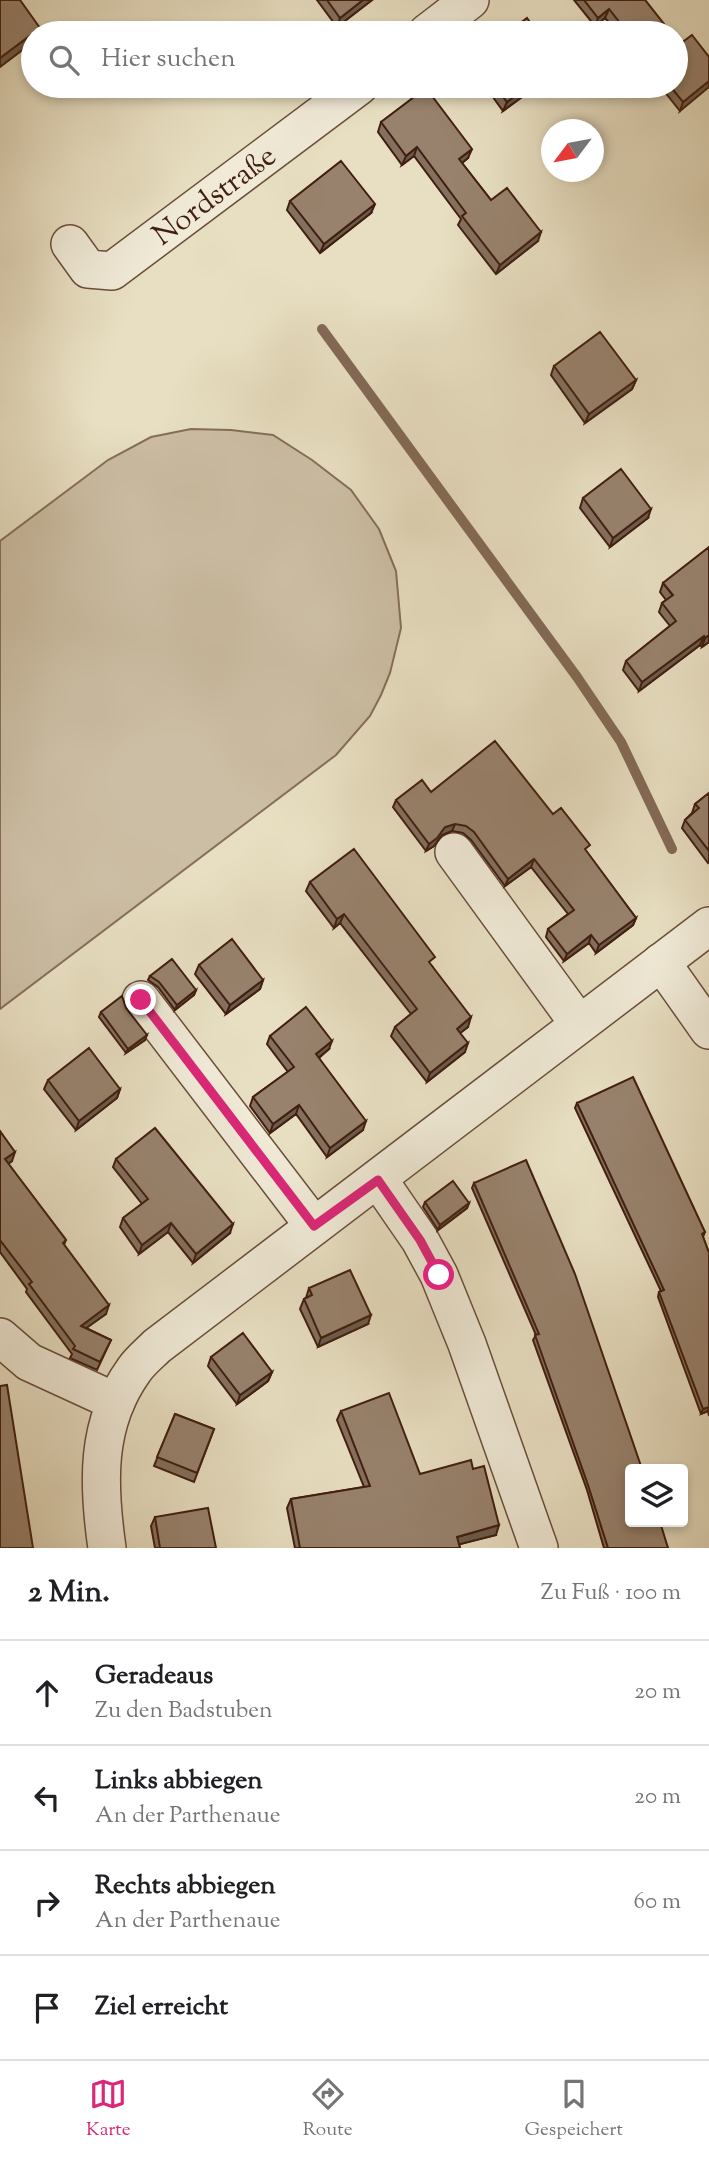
<!DOCTYPE html>
<html lang="de">
<head>
<meta charset="utf-8">
<style>
	body { margin:0; font-family:"Sorts Mill Goudy",serif; background:#f2f2f2; color:#202124 }
	.controls { position:absolute; right:21px; bottom:21px; display:grid; overflow:hidden; border-radius:7px; box-shadow:0 4px 10px #0003 }
	.controls button { width:63px; height:63px; display:grid; place-items:center; padding:0; border:0; border-bottom:2px solid #e0e0e0; background:#fff; color:#202124; font:35px sans-serif }
	.compass { position:absolute; left:541px; top:119px; width:63px; height:63px; border-radius:50%; background:#fff; box-shadow:0 4px 10px #0003; rotate:238deg }
	.stop { position:absolute; width:21px; height:21px; margin:-16px; border:5px solid #db2777; border-radius:50%; background:#fff }
	.stop.end { background:#db2777; border-color:#fff; box-shadow:0 2px 7px #0008 }
	.list { margin:0; padding:0; list-style:none }
	h2 { display:flex; justify-content:space-between; align-items:center; height:91px; margin:0; padding:0 28px; font-size:30px }
	h2 small { font-size:23px; font-weight:400; color:#757577 }
	.list li { display:grid; grid-template-columns:46px 1fr auto; gap:21px; align-items:center; box-sizing:border-box; height:105px; padding:0 28px; border-top:2px solid #e0e0e0 }
	.list b { display:block; font-size:26px; white-space:nowrap }
	.list p { margin:0; font-size:23px; white-space:nowrap; color:#757577 }
	.list em { font-size:23px; font-style:normal; color:#757577 }
	.icon { flex:none; width:38px; height:38px; fill:none; stroke:currentColor; stroke-width:2; stroke-linecap:round; stroke-linejoin:round }
	.map { position:relative; flex:none; width:709px; height:1548px; overflow:hidden }
	.search { position:absolute; background:#fff; box-shadow:0 4px 10px #0003; left:21px; right:21px; top:21px; height:77px; display:flex; align-items:center; gap:18px; box-sizing:border-box; padding:0 24px; border-radius:38px; color:#757577; font-size:26px }
	.sheet { height:511px; background:#fff }
	nav { display:flex; justify-content:space-around; align-items:center; box-sizing:border-box; height:98px; border-top:2px solid #e0e0e0; background:#fff; font-size:19px; color:#757577 }
	nav a { display:grid; justify-items:center; gap:4px }
	nav .on { color:#db2777 }
	.map>svg:first-child { display:block }
</style>
</head>
<body>
<div class="map">
<svg width="709" height="1548" viewBox="0 0 709 1548">
	<rect width="100%" height="100%" fill="#e8dfc2"/>
	<filter id="stains"><feTurbulence type="fractalNoise" baseFrequency=".00286" numOctaves="4"/><feColorMatrix values="0 0 0 0 .2 0 0 0 0 .09 0 0 0 0 .02 0 0 0 .5 -.17"/></filter>
	<radialGradient id="worn" r=".72"><stop offset=".6" stop-color="#630" stop-opacity="0"/><stop offset="1" stop-color="#630" stop-opacity=".3"/></radialGradient>
	<!-- pitch -->
	<path fill="#ccbea4" stroke="#866e5a" stroke-width="2" d="M191,429L231,430L273,435L312,460L351,490L379,529L396,571L401,628L390,673L381,695L370,716L336,755L0,1009V541L108,460L151,437Z"/>
	<g fill="none" stroke-linecap="round" stroke-linejoin="round">
		<!-- stream -->
		<path stroke="#836a56" stroke-width="10" d="M322,329L577,677L621,742L672,849"/>
		<defs>
			<g id="minor">
				<path d="M427,33L470,0"/>
				<path id="s1" d="M70,244L88,269L112,271L359,86"/>
				<path d="M454,852L579,1024"/>
				<path d="M661,962L709,1030"/>
				<path d="M141,1000L314,1226"/>
				<path d="M378,1179L420,1240L439,1275L467,1344L539,1548"/>
				<path d="M0,1337L29,1362L116,1402"/>
				<path d="M107,1548C98,1485 95,1424 134,1370C140,1361 149,1354 157,1346L709,926"/>
			</g>
		</defs>
		<!-- minor casing -->
		<use href="#minor" stroke="#6b4e3c" stroke-width="40"/>
		<!-- minor -->
		<use href="#minor" stroke="#f0ead7" stroke-width="37"/>
	</g>
	<!-- wall -->
	<path fill="#83705e" stroke="#411e10" stroke-width="2" d="M317,0H372L337,27Z
		M574,0H645L671,33H618L605,18L595,26Z
		M680,44L709,57L680,111L660,86H676Z
		M485,86H537L503,111Z
		M381,122L468,158L462,163L491,200L538,241L496,274L458,225L461,219L414,156L402,165L378,132Z
		M290,201L371,213L320,253L287,210Z
		M554,366L636,380L632,389L585,423L551,375Z
		M583,498L648,518L610,547L580,508Z
		M663,583L709,642L702,647L700,645L639,691L623,670L626,661L670,626L659,612L662,603L666,600L660,592Z
		M431,792L553,814L587,853L636,918L633,925L596,953L589,943L564,961L546,937L548,929L568,914L531,867L505,886L471,840L463,833L452,831L442,835L434,846L426,851L393,807L396,800Z
		M709,793V862L708,863L682,828L685,820L692,813L695,804Z
		M310,882L432,966L468,1027L460,1033L465,1052L427,1082L391,1036L395,1027L411,1014L340,923L334,928L306,891Z
		M199,965L263,980L260,989L226,1014L195,974Z
		M150,976L196,990L194,995L175,1010L158,987L148,980Z
		M126,1008L145,1040L126,1053L99,1017L101,1012Z
		M270,1036L329,1049L319,1058L363,1130L327,1157L296,1114L270,1133L250,1106L253,1097L288,1072L267,1044Z
		M48,1080L120,1089L117,1098L76,1130L44,1089Z
		M577,1103L705,1232L703,1237L709,1253V1416L708,1411L701,1414L658,1297L659,1292L661,1291L575,1108Z
		M0,1131L12,1161L8,1164L66,1240L64,1245L106,1314L86,1328L111,1340L97,1370L70,1358L72,1354L26,1292L27,1289L0,1252Z
		M116,1159L230,1233L193,1263L168,1232L139,1254L120,1227L123,1218L142,1204L113,1167Z
		M474,1183L668,1548H604L587,1490L533,1340L536,1335L472,1188Z
		M425,1202L469,1203L467,1208L438,1230L423,1207Z
		M309,1288L368,1324L318,1347L300,1309L304,1299L306,1298Z
		M211,1357L272,1372L268,1381L237,1404L208,1366Z
		M341,1411L420,1474L473,1469L496,1535L459,1544L460,1548H295L287,1508L291,1499L364,1487L337,1420Z
		M175,1414L214,1429L194,1482L154,1466Z
		M155,1517L216,1548H155L151,1526Z"/>
	<!-- shaded-wall -->
	<path fill="#6a5b4c" stroke="#411e10" stroke-width="2" d="M363,0H372L337,27L340,18Z
		M609,9L605,18L595,26L598,18Z
		M40,28L38,33H33V42L0,67V58Z
		M709,81V87L680,111L683,102Z
		M528,86H537L503,111L507,102Z
		M417,147L414,156L402,165L406,156Z
		M472,149L468,158L456,168L459,159Z
		M375,204L371,213L320,253L324,244Z
		M541,232L538,241L496,274L500,265Z
		M636,380L632,389L585,423L589,414Z
		M651,509L648,518L610,547L613,538Z
		M709,635V642L702,647L705,638Z
		M704,636L700,645L639,691L642,682Z
		M455,824L452,831L442,835L434,846L426,851L429,844L445,827Z
		M534,859L531,867L505,886L508,879Z
		M344,914L340,923L334,928L337,919Z
		M636,918L633,925L596,953L599,945Z
		M591,935L589,943L564,961L567,954Z
		M263,980L260,989L226,1014L230,1005Z
		M196,990L194,995L175,1010L177,1005Z
		M471,1017L468,1027L454,1038L457,1029Z
		M147,1035L145,1040L126,1053L128,1049Z
		M332,1041L329,1049L313,1062L316,1054Z
		M468,1043L465,1052L427,1082L430,1073Z
		M120,1089L117,1098L76,1130L79,1121Z
		M299,1105L296,1114L270,1133L273,1124Z
		M366,1121L363,1130L327,1157L330,1148Z
		M15,1152L12,1161L2,1168L5,1159Z
		M469,1203L467,1208L438,1230L440,1225Z
		M171,1223L168,1232L139,1254L142,1245Z
		M233,1224L230,1233L193,1263L196,1254Z
		M109,1305L106,1314L78,1334L81,1326Z
		M371,1315L368,1324L318,1347L321,1338Z
		M272,1372L268,1381L237,1404L240,1395Z
		M709,1407L708,1411L701,1414L703,1409Z
		M499,1525L496,1535L453,1546L457,1537Z"/>
	<!-- building -->
	<path fill="#98826d" stroke="#411e10" stroke-width="2" d="M0,0H20L40,28L0,58Z
		M327,0H363L340,18Z
		M584,0H645L671,33H628L609,9L598,18Z
		M527,18L538,33H507Z
		M692,35L709,57V81L683,102L670,86H676V39L680,44Z
		M495,86H528L507,102Z
		M426,88L472,149L459,159L491,200L507,188L541,232L500,265L462,216L466,213L417,147L406,156L381,122Z
		M341,161L375,204L324,244L290,201Z
		M600,332L636,380L589,414L554,366Z
		M621,469L651,509L613,538L583,498Z
		M709,547V635L705,638L704,636L642,682L626,661L676,621L662,603L673,595L663,583Z
		M495,741L553,814L561,808L590,845L585,849L636,918L599,945L591,935L567,954L548,929L574,910L534,859L508,879L474,832L466,826L455,824L445,827L437,838L429,844L396,800L422,780L431,792Z
		M709,793V851L685,820L699,808L695,804Z
		M354,849L435,957L429,962L471,1017L457,1029L468,1043L430,1073L395,1027L417,1009L344,914L337,919L310,882Z
		M232,939L263,980L230,1005L199,965Z
		M172,959L196,990L177,1005L159,982L150,976Z
		M122,996L126,1008L147,1035L128,1049L101,1012Z
		M306,1007L332,1041L316,1054L366,1121L330,1148L299,1105L273,1124L253,1097L294,1067L270,1036Z
		M89,1048L120,1089L79,1121L48,1080Z
		M633,1077L705,1232L702,1234L709,1253V1407L703,1409L659,1292L664,1290L577,1103Z
		M155,1128L233,1224L196,1254L171,1223L142,1245L123,1218L148,1199L116,1159Z
		M0,1131L15,1152L5,1159L66,1240L63,1243L109,1305L81,1326L111,1340L100,1362L73,1349L75,1346L29,1284L32,1282L0,1240Z
		M526,1160L575,1274L642,1469H630V1522H660L668,1548H608L588,1485L535,1335L539,1334L474,1183Z
		M453,1181L469,1203L440,1225L425,1202Z
		M350,1270L371,1315L321,1338L304,1299L312,1295L309,1288Z
		M243,1333L272,1372L240,1395L211,1357Z
		M7,1385L33,1548H0V1386Z
		M389,1393L420,1474L471,1460L473,1469L484,1466L499,1525L457,1537L460,1548H300L291,1499L370,1486L341,1411Z
		M175,1414L214,1429L197,1473L157,1457Z
		M208,1508L216,1548H160L155,1517Z"/>
	<g fill="none" stroke-linecap="round" stroke-linejoin="round">
		<!-- route -->
		<path stroke="#db2777" stroke-width="9" d="M141,1000L314,1226L378,1180L420,1240L439,1275"/>
	</g>
	<g text-anchor="middle" stroke-width="7" stroke-linejoin="round" paint-order="stroke">
		<!-- street labels -->
		<g font-size="30" fill="#411e10" stroke="#f0ead7">
			<text dy="10" stroke="none"><textPath href="#s1" startOffset="182">Nordstraße</textPath></text>
		</g>
	</g>
	<rect width="100%" height="100%" filter="url(#stains)"/>
	<rect width="100%" height="100%" fill="url(#worn)"/>
</svg>
<div class="controls">
<button><svg class="icon" aria-label="layers" viewBox="0 0 24 24"><path d="M12 4l9 5-9 5-9-5zM3 14l9 5 9-5"/></svg></button>
</div>
<svg class="compass" viewBox="-18 -18 36 36"><path d="M0-13l5 13h-10z" fill="#e53935"/><path d="M0 13l5-13h-10z" fill="#757577"/></svg>
<div class="stop" style="left:439px;top:1275px"></div>
<div class="stop end" style="left:141px;top:1000px"></div>
<div class="search"><svg class="icon" aria-label="search" viewBox="0 0 24 24"><circle cx="10" cy="10" r="6"/><path d="M15 15l6 6"/></svg>Hier suchen</div>
</div>
<section class="sheet">
<h2>2 Min.<small>Zu Fuß · 100 m</small></h2>
<ul class="list">
<li><svg class="icon" aria-label="ahead" viewBox="0 0 24 24"><path d="M12 20V5M6 11l6-6 6 6"/></svg><div><b>Geradeaus</b><p>Zu den Badstuben</p></div><em>20 m</em></li>
<li><svg class="icon" aria-label="left" viewBox="0 0 24 24"><path d="M17 20v-9H6M10 6l-5 5 5 5"/></svg><div><b>Links abbiegen</b><p>An der Parthenaue</p></div><em>20 m</em></li>
<li><svg class="icon" aria-label="right" viewBox="0 0 24 24"><path d="M7 20v-9h11M14 6l5 5-5 5"/></svg><div><b>Rechts abbiegen</b><p>An der Parthenaue</p></div><em>60 m</em></li>
<li><svg class="icon" aria-label="arrive" viewBox="0 0 24 24"><path d="M6 21V4h12l-3 4 3 4H6"/></svg><div><b>Ziel erreicht</b></div></li>
</ul>
</section>
<nav>
<a class="on"><svg class="icon" aria-label="map" viewBox="0 0 24 24"><path d="M3 6l6-2 6 2 6-2v14l-6 2-6-2-6 2zM9 4v14M15 6v14"/></svg>Karte</a>
<a><svg class="icon" aria-label="directions" viewBox="0 0 24 24"><path d="M12 3l9 9-9 9-9-9zM9 14v-3h6M13 9l2 2-2 2"/></svg>Route</a>
<a><svg class="icon" aria-label="saved" viewBox="0 0 24 24"><path d="M7 4h10v16l-5-4-5 4z"/></svg>Gespeichert</a>
</nav>
</body>
</html>
